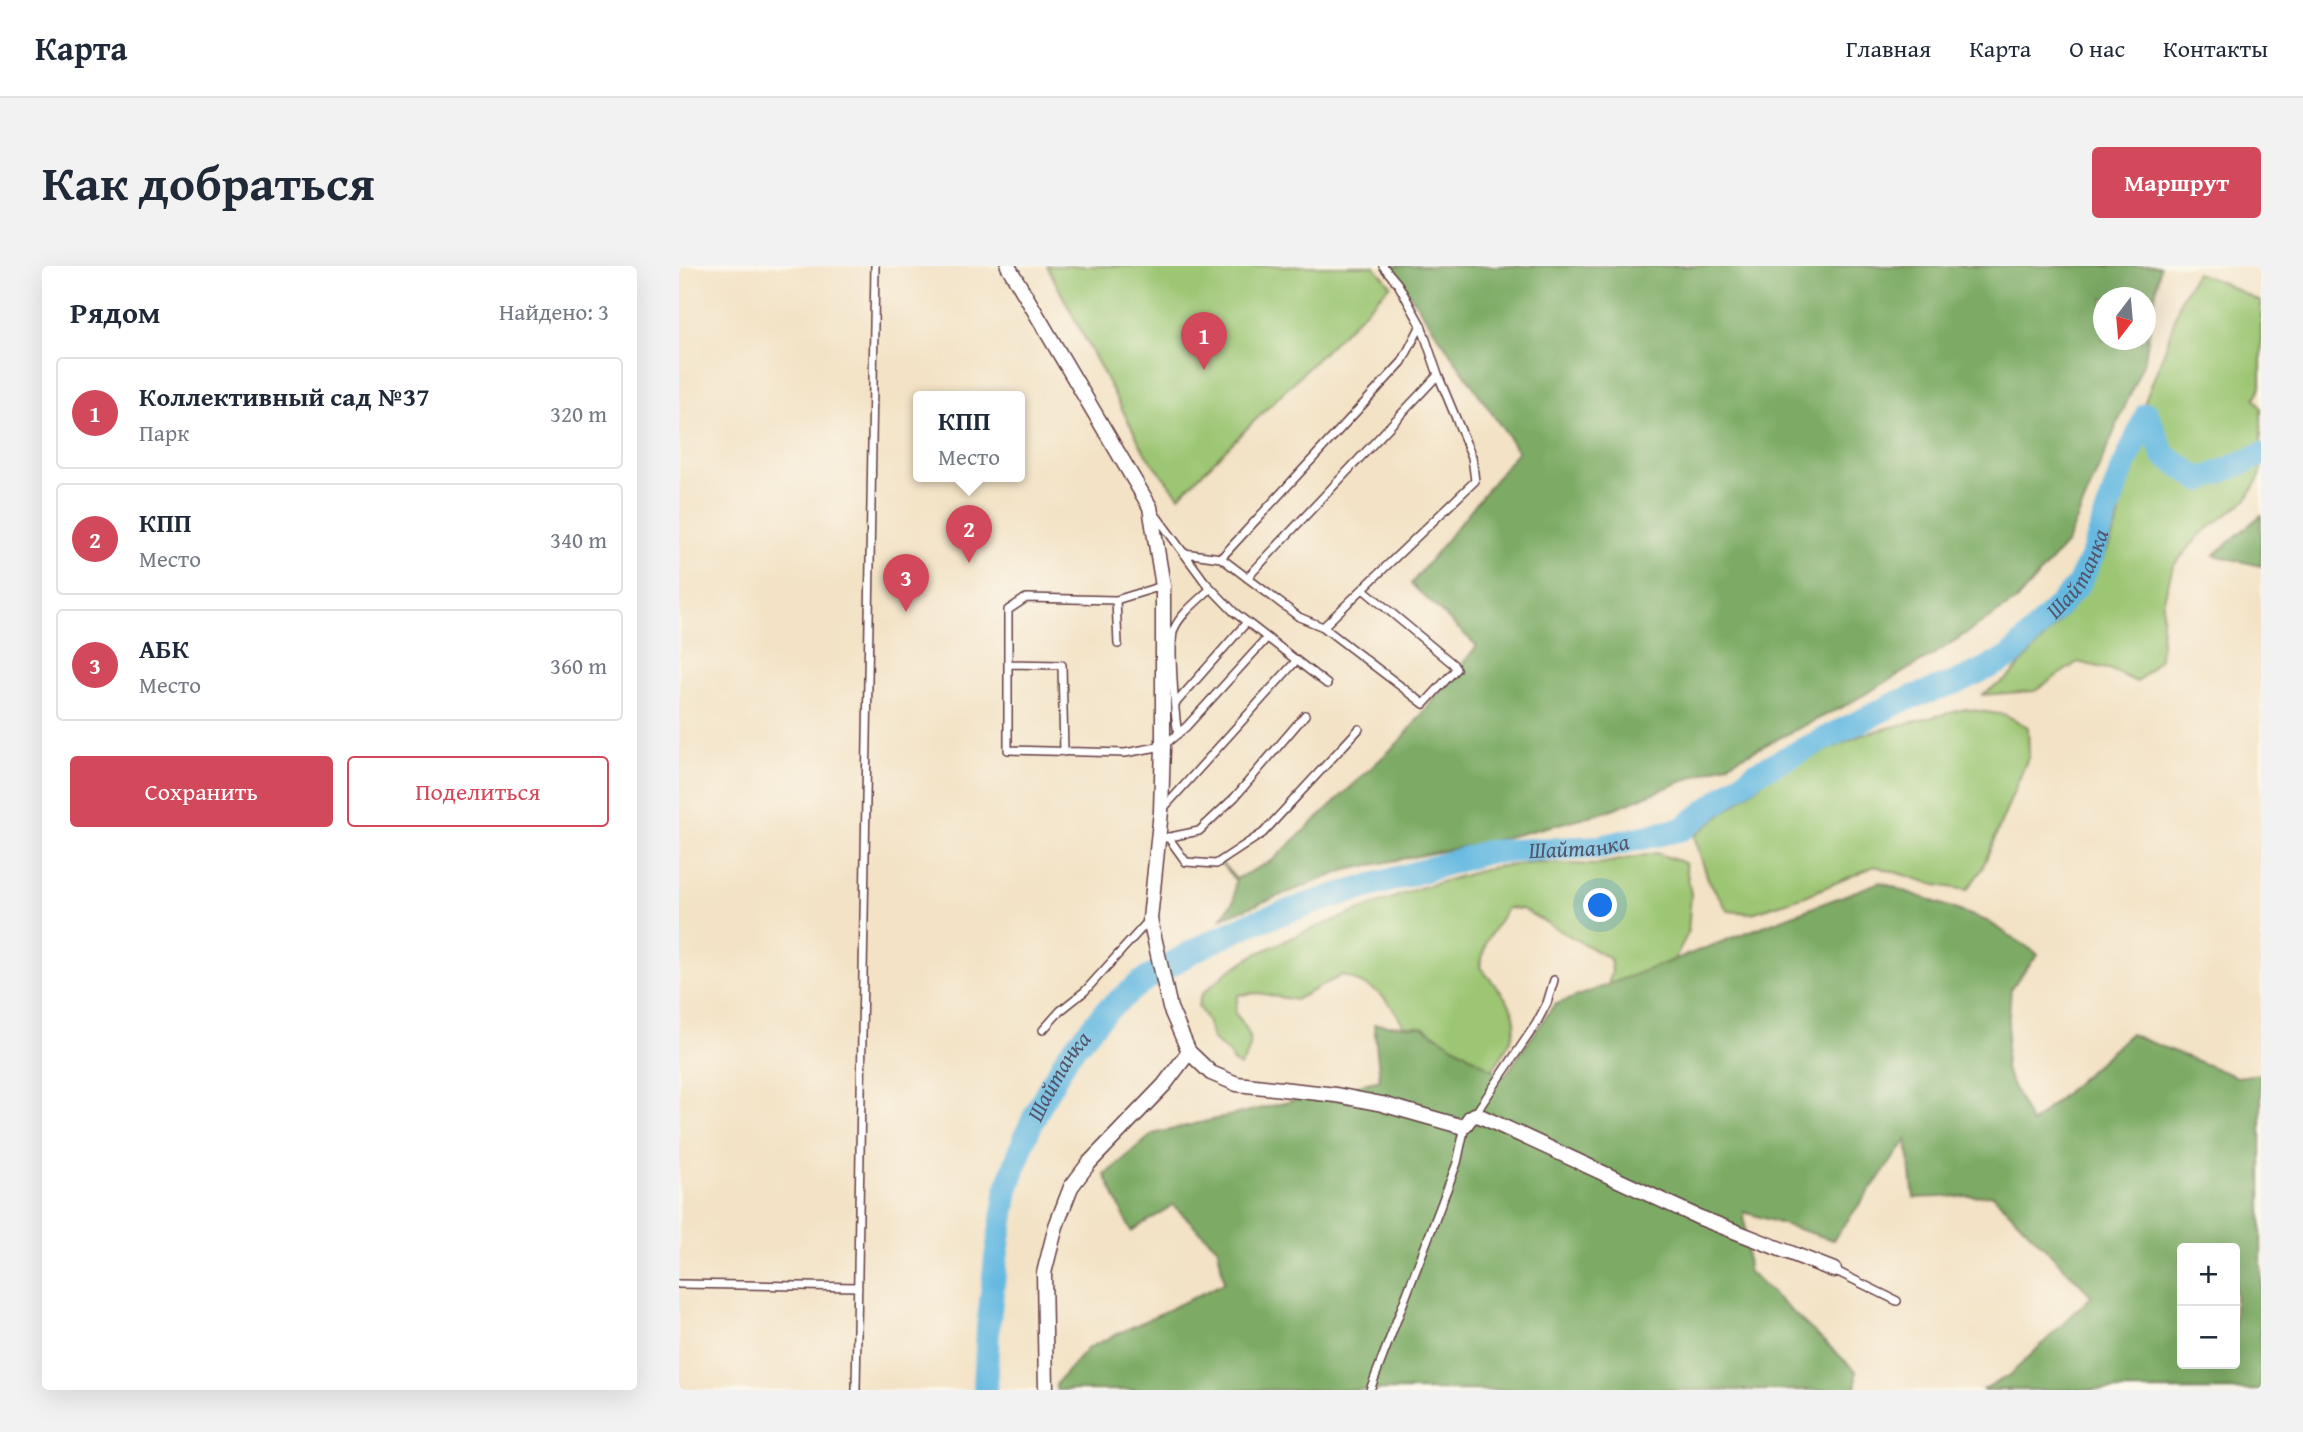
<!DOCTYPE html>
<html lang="ru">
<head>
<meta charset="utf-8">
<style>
	body { margin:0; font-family:"Gentium Book Plus",serif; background:#f2f2f3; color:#1f2937 }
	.controls { position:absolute; right:21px; bottom:21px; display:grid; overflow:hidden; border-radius:7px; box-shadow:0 7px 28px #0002 }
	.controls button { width:63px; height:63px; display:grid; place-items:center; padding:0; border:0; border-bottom:2px solid #e0e1e3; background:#fff; color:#1f2937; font:35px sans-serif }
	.compass { position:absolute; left:1414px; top:21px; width:63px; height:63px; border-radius:50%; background:#fff; box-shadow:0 7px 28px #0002; rotate:196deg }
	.you { position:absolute; left:922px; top:640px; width:24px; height:24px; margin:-18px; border:5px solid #fff; border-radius:50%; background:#1a73e8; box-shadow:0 0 0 10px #1a73e833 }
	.badge { display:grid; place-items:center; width:46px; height:46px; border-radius:50%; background:#d1495b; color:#fff; font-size:23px; font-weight:700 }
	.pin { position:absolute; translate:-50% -58px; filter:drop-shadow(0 2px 4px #0008) }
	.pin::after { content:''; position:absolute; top:37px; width:24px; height:21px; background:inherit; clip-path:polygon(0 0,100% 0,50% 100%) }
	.popup { position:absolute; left:234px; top:125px; width:112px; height:91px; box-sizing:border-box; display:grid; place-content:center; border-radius:7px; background:#fff; filter:drop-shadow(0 2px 5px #0005); font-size:23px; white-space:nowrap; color:#747a83 }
	.popup b { font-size:26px; color:#1f2937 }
	.popup::after { content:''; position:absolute; left:50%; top:100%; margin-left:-14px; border:14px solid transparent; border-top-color:#fff }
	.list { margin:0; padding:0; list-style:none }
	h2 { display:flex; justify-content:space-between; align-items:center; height:91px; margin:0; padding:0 28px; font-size:30px }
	h2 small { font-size:23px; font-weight:400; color:#747a83 }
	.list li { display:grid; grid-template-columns:46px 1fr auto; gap:21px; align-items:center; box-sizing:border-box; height:112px; margin:0 14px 14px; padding:0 14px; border:2px solid #e0e1e3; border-radius:7px }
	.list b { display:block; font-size:26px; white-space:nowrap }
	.list p { margin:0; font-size:23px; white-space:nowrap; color:#747a83 }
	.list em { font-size:23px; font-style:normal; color:#747a83 }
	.actions { display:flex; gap:14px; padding:21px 28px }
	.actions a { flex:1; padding:16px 0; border:2px solid #d1495b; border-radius:7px; text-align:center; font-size:24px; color:#d1495b }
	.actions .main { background:#d1495b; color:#fff }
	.map { position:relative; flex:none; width:1582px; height:1124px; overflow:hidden; border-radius:7px }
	header { display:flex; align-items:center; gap:42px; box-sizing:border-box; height:98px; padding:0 35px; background:#fff; border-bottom:2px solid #e0e1e3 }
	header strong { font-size:33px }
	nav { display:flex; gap:38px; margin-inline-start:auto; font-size:24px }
	.intro { display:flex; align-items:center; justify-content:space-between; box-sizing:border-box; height:168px; padding:0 42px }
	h1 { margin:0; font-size:49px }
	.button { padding:18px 32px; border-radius:7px; background:#d1495b; color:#fff; font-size:24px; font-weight:700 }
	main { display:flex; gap:42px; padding:0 42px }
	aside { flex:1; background:#fff; border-radius:7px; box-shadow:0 7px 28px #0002 }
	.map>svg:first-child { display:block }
</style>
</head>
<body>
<header>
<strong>Карта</strong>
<nav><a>Главная</a><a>Карта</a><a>О нас</a><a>Контакты</a></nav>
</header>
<div class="intro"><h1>Как добраться</h1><a class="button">Маршрут</a></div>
<main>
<aside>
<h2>Рядом<small>Найдено: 3</small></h2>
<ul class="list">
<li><span class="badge">1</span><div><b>Коллективный сад №37</b><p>Парк</p></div><em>320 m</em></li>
<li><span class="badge">2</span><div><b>КПП</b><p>Место</p></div><em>340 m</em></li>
<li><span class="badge">3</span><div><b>АБК</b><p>Место</p></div><em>360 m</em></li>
</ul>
<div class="actions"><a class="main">Сохранить</a><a>Поделиться</a></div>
</aside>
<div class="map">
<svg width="1582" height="1124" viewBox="0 0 1582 1124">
	<rect width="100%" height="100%" fill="#fbf7ec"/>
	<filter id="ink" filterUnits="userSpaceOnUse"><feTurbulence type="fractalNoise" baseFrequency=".0143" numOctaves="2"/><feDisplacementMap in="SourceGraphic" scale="14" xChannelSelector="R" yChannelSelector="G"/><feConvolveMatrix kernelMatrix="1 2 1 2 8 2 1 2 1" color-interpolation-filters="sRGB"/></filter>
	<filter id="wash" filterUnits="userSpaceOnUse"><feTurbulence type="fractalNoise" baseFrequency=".00686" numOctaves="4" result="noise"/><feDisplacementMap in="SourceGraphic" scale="28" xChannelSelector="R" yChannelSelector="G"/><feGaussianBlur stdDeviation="1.57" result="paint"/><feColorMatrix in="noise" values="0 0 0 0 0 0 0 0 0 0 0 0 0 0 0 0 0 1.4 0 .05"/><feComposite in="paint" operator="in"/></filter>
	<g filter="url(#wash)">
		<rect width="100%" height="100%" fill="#f3e2c5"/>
		<!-- green -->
		<path fill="#9cc673" stroke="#73724f" stroke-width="2" d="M368,0H695L712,19L500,230L467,189Z
			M1517,7L1542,16L1582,36V120L1576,133L1582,142V208L1568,233L1522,268L1494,300L1484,337L1481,393L1458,416L1432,404L1399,396L1355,425L1302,429L1328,413L1407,326L1429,282L1440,252L1446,187L1488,78L1502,32Z
			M1286,443L1327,449L1349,461L1350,489L1303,603L1288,624L1257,619L1196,600L1126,630L1073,647L1049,645L1029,613L1015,570L1093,509L1185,468Z
			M977,587L1006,597L1012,628L1009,667L995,694L929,719L933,705L931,693L843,643L828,642L807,676L801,701C839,746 850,752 813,804L744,761L725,760C708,727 695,722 663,709L616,734L579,727L559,729L556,747C572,766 578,779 561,800L553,795L551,788L534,774L528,754L519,740L522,729L546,708L575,689L623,667L737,623L815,601L859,597L915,599Z"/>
		<!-- forest -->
		<path fill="#7dab65" stroke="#646548" stroke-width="2" fill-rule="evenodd" d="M708,0H1481L1466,93L1388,277L1337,335L1254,389L1167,439L1048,498L926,546L809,576L667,604L543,652L555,634L556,614L538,592L557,613L594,594L723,473L798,380L732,318L839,185L720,13ZM1424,32H1466V74H1424Z
			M1582,249V300L1535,289Z
			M1201,616L1308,655L1359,688L1332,722L1326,803L1352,858L1451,768L1558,811L1582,808V1124H1303L1331,1109L1413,1030L1314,929L1235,932L1228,874L1154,974L1065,946L1069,1005L1177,1105V1124H377V1118L409,1082L545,1017L539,982L494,939L452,965L426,909L474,868L701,814L695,758L744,761L825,811L875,739ZM1503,982H1556V1098H1503Z"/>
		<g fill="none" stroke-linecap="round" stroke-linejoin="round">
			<!-- river -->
			<path stroke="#65b9e1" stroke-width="24" id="s1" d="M306,1124L309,1062L317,992L328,923L346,871L364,833L389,789L426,746L461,717L514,685L573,657L646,633L808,586L921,581L1003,563L1077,507L1222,435L1278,416L1331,391L1399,319L1413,290L1440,212L1468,148L1485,189L1522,214L1582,189"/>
		</g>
	</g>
	<g filter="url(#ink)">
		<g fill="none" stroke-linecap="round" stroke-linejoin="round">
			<defs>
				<path id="lane" d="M476,248L526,316L555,346L648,418
					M505,287L542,292L620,351L644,361L745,438L777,403L774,398L684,323
					M542,292L723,96L742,59L719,18L704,0
					M568,312L759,109
					M483,320L437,334L347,332L329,344V484L446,487L484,480L507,461L588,372
					M437,334L439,378
					M644,361L796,215L793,191L759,109L742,59
					M329,398L383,399L385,486
					M496,438L568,356
					M499,468C496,452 490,375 495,363C502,347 520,334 532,322
					M482,545L617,395
					M489,571L507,596L537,598L584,567L680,463
					M486,572L520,565L556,531L626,449
					M364,764L381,745L406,725L471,653
					M796,848L857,758L868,737L875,714
					M1155,1004L1218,1035
					M0,1018L179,1021
					M177,1124L196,0
					M691,1124L778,897L786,860"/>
				<path id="street" d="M329,0L471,241L484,320V480L482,545L471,653L491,742L510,786L532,807L558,818L657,829L703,838L781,860L786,859L791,852L796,849L801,850L1019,951L1155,1004
					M367,1124L365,1007L377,960L392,921L410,897L485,819L510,786"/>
			</defs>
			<!-- lane casing -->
			<use href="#lane" stroke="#633c42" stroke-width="10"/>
			<!-- street casing -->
			<use href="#street" stroke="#633c42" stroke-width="17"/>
			<!-- lane -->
			<use href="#lane" stroke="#fff" stroke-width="7"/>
			<!-- street -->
			<use href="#street" stroke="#fff" stroke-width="14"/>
		</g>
	</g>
	<g text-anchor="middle" stroke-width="5" stroke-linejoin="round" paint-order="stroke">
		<!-- water labels -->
		<g font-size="23" font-style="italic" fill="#53556b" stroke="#fbf7ec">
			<text dy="8" stroke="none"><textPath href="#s1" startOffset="1503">Шайтанка</textPath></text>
			<text dy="8" stroke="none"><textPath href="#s1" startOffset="917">Шайтанка</textPath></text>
			<text dy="8" stroke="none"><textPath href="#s1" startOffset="327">Шайтанка</textPath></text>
		</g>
	</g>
</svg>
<div class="controls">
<button>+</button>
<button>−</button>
</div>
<svg class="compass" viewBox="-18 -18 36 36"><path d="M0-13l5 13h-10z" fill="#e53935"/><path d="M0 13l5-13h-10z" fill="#747a83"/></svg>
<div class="you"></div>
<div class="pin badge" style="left:525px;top:104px">1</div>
<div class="pin badge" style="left:290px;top:297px">2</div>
<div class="popup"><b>КПП</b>Место</div>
<div class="pin badge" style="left:227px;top:346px">3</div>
</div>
</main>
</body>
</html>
